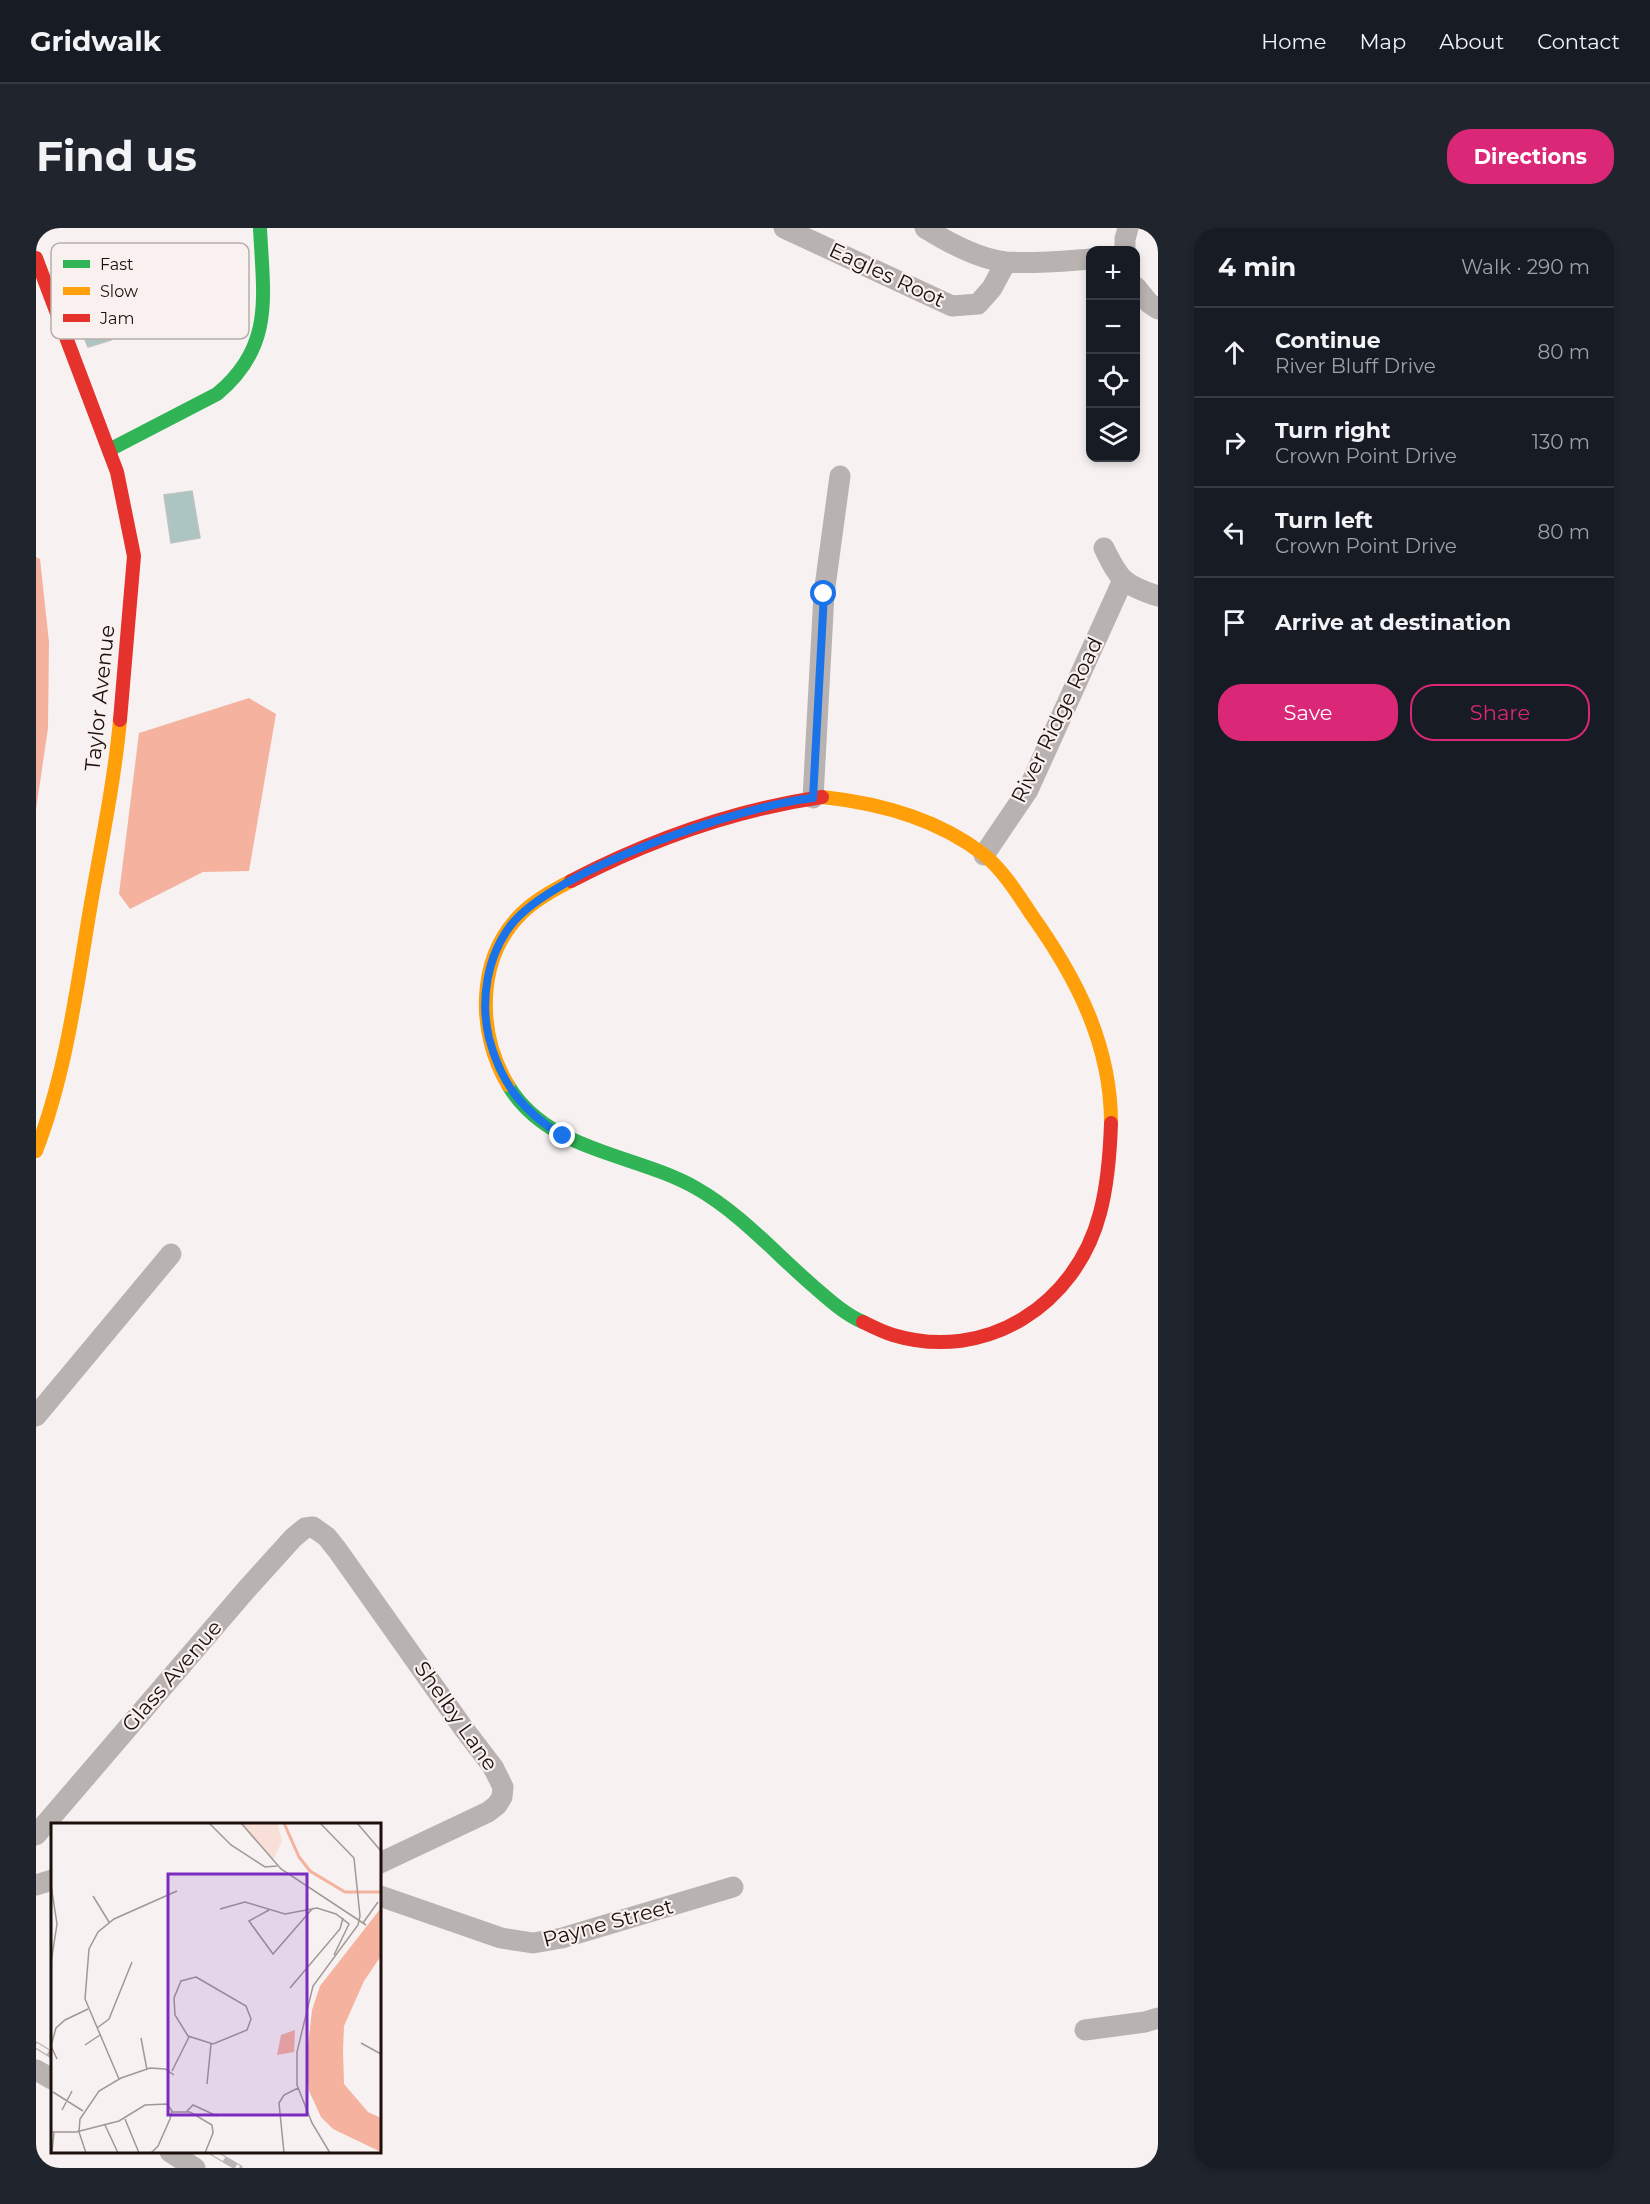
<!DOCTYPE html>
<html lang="en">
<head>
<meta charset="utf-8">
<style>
	body { margin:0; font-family:Montserrat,sans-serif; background:#20242c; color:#f1f3f6 }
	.controls { position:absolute; right:18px; top:18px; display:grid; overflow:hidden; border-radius:12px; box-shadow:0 3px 9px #0003 }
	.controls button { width:54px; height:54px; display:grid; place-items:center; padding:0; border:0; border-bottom:2px solid #363941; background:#171b24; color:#f1f3f6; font:30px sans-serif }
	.stop { position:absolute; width:18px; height:18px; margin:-14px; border:4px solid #1a73e8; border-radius:50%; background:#fff }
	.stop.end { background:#1a73e8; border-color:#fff; box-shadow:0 2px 6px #0008 }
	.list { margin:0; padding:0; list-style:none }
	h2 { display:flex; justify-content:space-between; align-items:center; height:78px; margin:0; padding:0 24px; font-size:26px }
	h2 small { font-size:20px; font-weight:400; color:#9ea1a6 }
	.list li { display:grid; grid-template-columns:39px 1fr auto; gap:18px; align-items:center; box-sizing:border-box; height:90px; padding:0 24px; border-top:2px solid #363941 }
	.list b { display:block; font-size:22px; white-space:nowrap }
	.list p { margin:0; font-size:20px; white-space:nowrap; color:#9ea1a6 }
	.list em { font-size:20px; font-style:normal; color:#9ea1a6 }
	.actions { display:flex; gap:12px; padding:18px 24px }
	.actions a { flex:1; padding:14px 0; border:2px solid #db2777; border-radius:24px; text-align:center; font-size:21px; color:#db2777 }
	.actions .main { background:#db2777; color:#fff }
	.icon { flex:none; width:33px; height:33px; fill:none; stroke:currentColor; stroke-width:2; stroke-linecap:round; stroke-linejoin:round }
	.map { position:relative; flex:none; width:1122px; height:1940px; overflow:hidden; border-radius:24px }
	header { display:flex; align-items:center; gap:36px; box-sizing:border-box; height:84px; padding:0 30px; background:#171b24; border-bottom:2px solid #363941 }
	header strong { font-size:28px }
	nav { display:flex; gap:33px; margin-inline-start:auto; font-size:21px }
	.intro { display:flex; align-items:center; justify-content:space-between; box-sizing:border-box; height:144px; padding:0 36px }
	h1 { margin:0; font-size:42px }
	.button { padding:15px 27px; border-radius:24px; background:#db2777; color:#fff; font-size:21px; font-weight:700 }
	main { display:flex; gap:36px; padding:0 36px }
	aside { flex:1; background:#171b24; border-radius:24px; box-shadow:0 3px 9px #0003 }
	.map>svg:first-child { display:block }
</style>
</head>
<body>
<header>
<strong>Gridwalk</strong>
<nav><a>Home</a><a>Map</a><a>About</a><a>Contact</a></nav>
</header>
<div class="intro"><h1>Find us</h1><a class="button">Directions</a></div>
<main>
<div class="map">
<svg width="1122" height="1940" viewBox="0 0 1122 1940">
	<rect width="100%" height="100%" fill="#f7f2f1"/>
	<!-- water -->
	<path fill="#f4b29f" d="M0,329L4,331L13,414L12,500L0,582Z
		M213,470L240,486L213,643L167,644L94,681L83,666L103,505Z"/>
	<!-- building -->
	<path fill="#adc5c2" stroke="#bcc2c0" stroke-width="1.5" d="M65,83L75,112L52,119L41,91Z
		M156,263L164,310L135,315L128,267Z"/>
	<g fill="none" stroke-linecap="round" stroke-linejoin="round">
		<!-- street -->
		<path stroke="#b8b2b0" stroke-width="21" d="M748,0L916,78L942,76L956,60L970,34
			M889,0C913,15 942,31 970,34C998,36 1027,33 1054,31
			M1089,22V11L1092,0
			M1100,59L1113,75L1122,81
			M1068,320C1083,351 1087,357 1122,368
			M777,570L788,366L804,248
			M948,627L992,562L1087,352
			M0,1188L135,1026
			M0,1607L210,1362L257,1310L269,1300L277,1299L291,1309L302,1323L428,1501L457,1539L467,1559L466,1569L461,1577L452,1584L344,1635
			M0,1657L16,1652
			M344,1668L465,1710L497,1715L526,1710L697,1659
			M1049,1802L1109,1794L1122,1790
			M0,1842L16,1851
			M134,1924L159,1940"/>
		<!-- fast -->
		<path stroke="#30b455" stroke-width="14" d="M73,222L181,166C239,118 227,67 224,0
			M472,857C512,924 598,925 660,960C704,985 738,1024 776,1057C791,1070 808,1086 827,1094"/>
		<!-- slow -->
		<path stroke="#ff9f0a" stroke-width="14" d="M786,569C844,575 900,590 947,626C967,642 981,665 995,686C1040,749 1075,816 1075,895
			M472,857C441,805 440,731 485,686C499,672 517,662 535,653
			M0,923C29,848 40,766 53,687C64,622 78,557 84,492"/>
		<!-- jam -->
		<path stroke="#e5322d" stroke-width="14" d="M0,30L81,244L98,328L84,492
			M535,653C614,612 697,582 786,569
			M827,1094C837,1099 847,1104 857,1107C950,1135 1040,1077 1064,985C1072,955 1074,926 1075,895"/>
		<defs>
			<path id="rail" d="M0,1817L16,1827
				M176,1924L203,1940"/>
		</defs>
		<!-- rail casing -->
		<use href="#rail" stroke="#bcb6b6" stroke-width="7"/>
		<!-- rail -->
		<use href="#rail" stroke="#f9f1ef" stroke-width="4.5" stroke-dasharray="14" stroke-linecap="butt"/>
	</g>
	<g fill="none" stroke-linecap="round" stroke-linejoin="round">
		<!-- route -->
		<path stroke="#1a73e8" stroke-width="8" d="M527,908C487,884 465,856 453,810C444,772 451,728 475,697C517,642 707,577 777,570L788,366"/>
	</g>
	<g text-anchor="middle" stroke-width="4.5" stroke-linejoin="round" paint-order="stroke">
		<!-- street labels -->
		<g font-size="21" fill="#1d100c" stroke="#f9f1ef">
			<text transform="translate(851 47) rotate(25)" y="7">Eagles Root</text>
			<text transform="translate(64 470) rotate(-84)" y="7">Taylor Avenue</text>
			<text transform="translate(1021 492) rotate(-64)" y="7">River Ridge Road</text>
			<text transform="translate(136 1448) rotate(-49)" y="7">Glass Avenue</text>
			<text transform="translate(420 1488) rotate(55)" y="7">Shelby Lane</text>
			<text transform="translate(572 1695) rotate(-15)" y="7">Payne Street</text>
		</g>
	</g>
	<!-- overview -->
	<g transform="translate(15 1595)">
		<rect width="330" height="330" fill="#f7f2f1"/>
		<path d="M191,0H226L231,18L222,37Z" fill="#f8dfd7"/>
		<path d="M330,85V133L313,158L293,203L292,228L293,261L317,289L330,295V329L282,306L270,294L258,268L255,241L261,187L269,163ZM244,207L243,229L226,232L230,212Z" fill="#f4b29f"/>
		<path fill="none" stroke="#f4b29f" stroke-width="3" d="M233,0L248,34L259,48L294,69H330"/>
		<path fill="none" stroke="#a09895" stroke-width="1.5" d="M158,0L180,22L214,44L226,43M190,0L230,46L315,102M269,0L303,35L309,93L307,102L262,163L246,229V262L261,300L279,330M306,0L330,28M0,62L6,101L0,140M42,73L58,99M169,86L194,79L234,91L266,85L285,91L298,101L283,132M218,87L198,98L222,131L262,85M312,100L327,79M145,154L195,183L200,196L196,207L162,221L137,213L124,192L123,175L130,158ZM239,165L289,106L292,95M46,205L58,196L81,139M90,215L96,247M310,220L330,231M34,222L49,212M6,236L0,223L5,205L14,197L37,186M121,248L138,214M68,256L34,176L38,126L47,109L63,96L126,68M156,261L160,221M2,269L32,288M11,287L21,268M136,288L142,282L166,293M121,289H139L161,302L162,310L154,330M74,296L88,330M54,302L67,330M0,309H25L68,298L94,282L116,281L121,288L119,296L107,323L100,330M1,330L3,309M35,330L28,309L29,296L48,268L70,255L99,245L114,246L123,252M233,330L228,280L233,272L247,265"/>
		<path fill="#7b2cbf" fill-opacity="0.15" stroke="#7b2cbf" stroke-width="3" d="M117,51H256V292H117Z"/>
		<rect width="330" height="330" fill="none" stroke="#1d100c" stroke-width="3"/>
	</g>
	<!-- legend -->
	<rect x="15" y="15" width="198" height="96" rx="9" fill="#f9f1ef" stroke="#b7aeab" stroke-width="1.5"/>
	<rect x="27" y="32" width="27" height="8" fill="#30b455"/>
	<rect x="27" y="59" width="27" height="8" fill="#ff9f0a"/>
	<rect x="27" y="86" width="27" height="8" fill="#e5322d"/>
	<g font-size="16" fill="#1d100c">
		<text x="64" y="42">Fast</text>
		<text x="64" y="69">Slow</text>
		<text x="64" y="96">Jam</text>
	</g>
</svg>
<div class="controls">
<button>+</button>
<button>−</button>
<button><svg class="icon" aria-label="locate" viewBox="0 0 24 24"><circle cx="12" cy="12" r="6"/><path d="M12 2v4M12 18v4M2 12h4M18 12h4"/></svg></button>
<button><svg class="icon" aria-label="layers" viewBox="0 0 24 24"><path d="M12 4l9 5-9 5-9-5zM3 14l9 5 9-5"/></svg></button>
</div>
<div class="stop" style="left:788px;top:366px"></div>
<div class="stop end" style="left:527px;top:908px"></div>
</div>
<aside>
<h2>4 min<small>Walk · 290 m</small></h2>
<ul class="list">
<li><svg class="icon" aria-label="ahead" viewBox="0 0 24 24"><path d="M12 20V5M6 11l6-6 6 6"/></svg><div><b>Continue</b><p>River Bluff Drive</p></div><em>80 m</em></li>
<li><svg class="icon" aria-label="right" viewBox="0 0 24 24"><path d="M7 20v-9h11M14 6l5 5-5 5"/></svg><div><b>Turn right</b><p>Crown Point Drive</p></div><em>130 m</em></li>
<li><svg class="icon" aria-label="left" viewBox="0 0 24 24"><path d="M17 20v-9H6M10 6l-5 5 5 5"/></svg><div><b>Turn left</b><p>Crown Point Drive</p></div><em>80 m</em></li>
<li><svg class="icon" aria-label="arrive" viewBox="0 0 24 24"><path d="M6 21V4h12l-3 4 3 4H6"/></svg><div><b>Arrive at destination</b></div></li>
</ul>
<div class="actions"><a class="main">Save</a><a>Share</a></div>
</aside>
</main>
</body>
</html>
